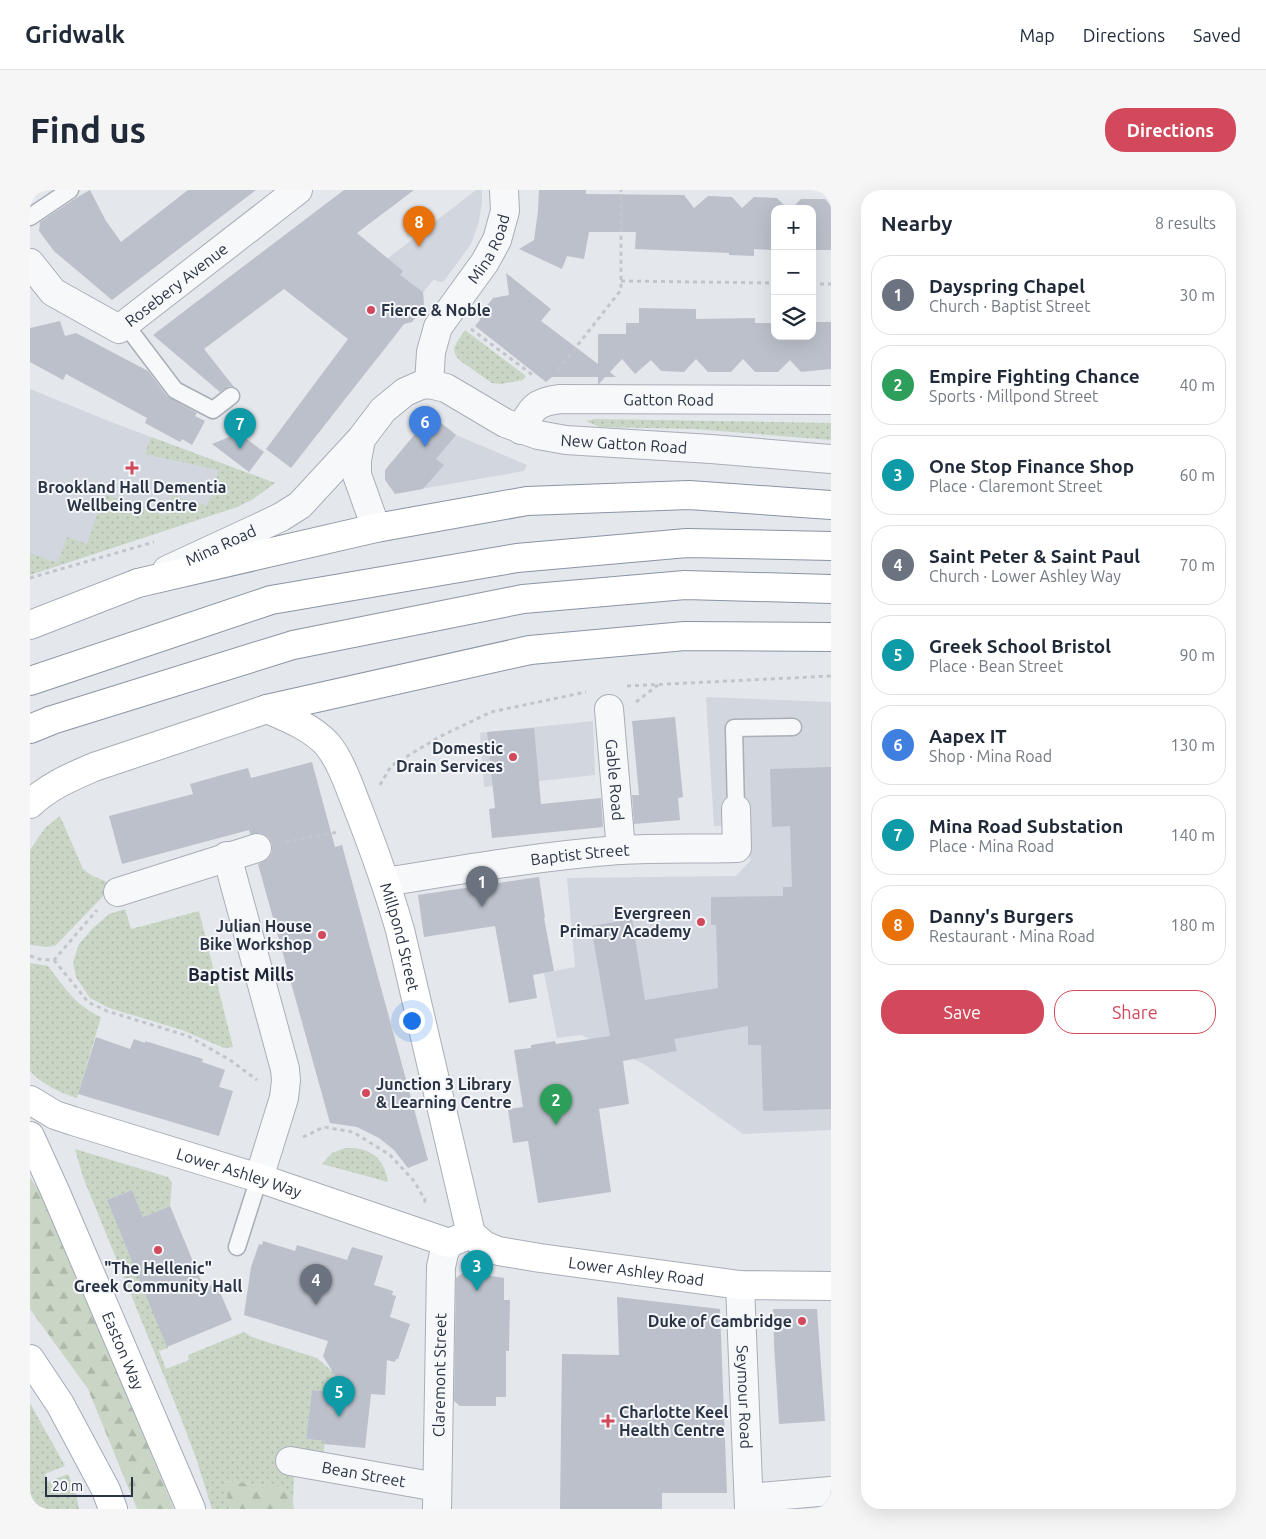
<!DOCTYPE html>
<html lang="en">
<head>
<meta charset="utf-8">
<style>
	body { margin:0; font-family:Ubuntu,sans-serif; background:#f6f6f7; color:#1f2937 }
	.controls { position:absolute; right:15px; top:15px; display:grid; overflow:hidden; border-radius:10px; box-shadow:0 5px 20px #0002 }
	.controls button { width:45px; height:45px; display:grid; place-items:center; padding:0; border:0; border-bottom:1px solid #e0e1e3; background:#fff; color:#1f2937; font:25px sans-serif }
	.scale { position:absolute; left:15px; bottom:12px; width:88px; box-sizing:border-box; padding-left:5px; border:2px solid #2b3445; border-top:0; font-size:14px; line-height:18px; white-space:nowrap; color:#2b3445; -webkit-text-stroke:4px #f4f6f9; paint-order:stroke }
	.you { position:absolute; left:381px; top:830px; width:18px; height:18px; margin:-12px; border:4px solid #fff; border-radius:50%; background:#1a73e8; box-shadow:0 0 0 8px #1a73e833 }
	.badge { display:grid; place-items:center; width:32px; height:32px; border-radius:50%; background:#d1495b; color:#fff; font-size:16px; font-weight:700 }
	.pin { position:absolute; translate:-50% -41px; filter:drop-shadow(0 1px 2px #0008) }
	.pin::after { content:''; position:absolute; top:26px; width:18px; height:15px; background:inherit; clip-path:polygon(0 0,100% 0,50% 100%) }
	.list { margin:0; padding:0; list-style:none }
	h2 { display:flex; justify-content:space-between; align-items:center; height:65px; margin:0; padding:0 20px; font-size:21px }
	h2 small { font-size:16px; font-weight:400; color:#747a83 }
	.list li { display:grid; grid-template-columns:32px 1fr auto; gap:15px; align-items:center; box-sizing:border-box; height:80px; margin:0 10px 10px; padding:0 10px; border:1px solid #e0e1e3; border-radius:20px }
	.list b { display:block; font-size:19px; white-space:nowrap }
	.list p { margin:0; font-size:16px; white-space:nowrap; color:#747a83 }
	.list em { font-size:16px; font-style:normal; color:#747a83 }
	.actions { display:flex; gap:10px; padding:15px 20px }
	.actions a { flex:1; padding:11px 0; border:1px solid #d1495b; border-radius:20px; text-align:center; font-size:18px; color:#d1495b }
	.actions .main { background:#d1495b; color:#fff }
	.icon { flex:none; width:28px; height:28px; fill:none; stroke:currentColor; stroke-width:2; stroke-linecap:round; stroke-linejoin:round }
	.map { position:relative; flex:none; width:801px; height:1319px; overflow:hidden; border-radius:20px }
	header { display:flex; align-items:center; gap:30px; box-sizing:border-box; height:70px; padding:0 25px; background:#fff; border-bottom:1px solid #e0e1e3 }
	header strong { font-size:24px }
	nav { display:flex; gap:28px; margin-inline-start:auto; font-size:18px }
	.intro { display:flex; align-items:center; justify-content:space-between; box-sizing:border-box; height:120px; padding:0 30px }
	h1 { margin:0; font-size:35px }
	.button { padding:12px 22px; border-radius:20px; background:#d1495b; color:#fff; font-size:18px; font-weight:700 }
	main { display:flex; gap:30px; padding:0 30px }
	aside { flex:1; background:#fff; border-radius:20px; box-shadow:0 5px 20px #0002 }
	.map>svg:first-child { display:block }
</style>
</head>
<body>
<header>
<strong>Gridwalk</strong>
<nav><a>Map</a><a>Directions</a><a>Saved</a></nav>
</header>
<div class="intro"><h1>Find us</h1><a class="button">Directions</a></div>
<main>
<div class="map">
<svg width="801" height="1319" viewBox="0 0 801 1319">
	<defs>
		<pattern id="grass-dots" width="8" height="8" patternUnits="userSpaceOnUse" patternTransform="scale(1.25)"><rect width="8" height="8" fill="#c9d6c5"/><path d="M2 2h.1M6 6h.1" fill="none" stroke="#adb8ab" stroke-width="1.8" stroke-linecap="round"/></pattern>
		<pattern id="forest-firs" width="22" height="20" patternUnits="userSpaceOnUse" patternTransform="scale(1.25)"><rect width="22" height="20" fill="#c9d6c5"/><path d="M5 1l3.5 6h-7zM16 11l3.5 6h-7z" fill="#adb8ab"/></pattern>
	</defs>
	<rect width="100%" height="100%" fill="#e4e7ec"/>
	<!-- built -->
	<path fill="#d2d6de" d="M446,0H452V13L449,31L441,54L414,91L408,92L404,89L391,105L394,107V117L382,132L374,134L346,170L286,124Z
		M0,199L81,232L245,293L223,309L207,317L0,385Z
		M401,225L426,245L497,275L494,281L379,301L366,300L360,297L355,287L356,279Z
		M676,507L801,512V940L713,944L614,874L551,845L527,848L514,783L545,777L537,688L706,686L720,671L719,621L696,636H684Z
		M563,531L565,585L454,597L450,543Z"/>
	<!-- grass -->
	<path fill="url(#grass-dots)" d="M435,140L496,186L493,190L471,194L462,193L429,170L425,164L424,158L427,152Z
		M565,229L801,233V250L664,239L570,237L556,231Z
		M121,247L245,293L223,309L207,317L0,385V363L28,373L37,347L57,354L74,304L135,325L142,305L177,316L189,280L115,264Z
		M30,626L53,679L61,685L79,693V700L26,755L18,757L0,755V660L15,638Z
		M95,719L101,739L169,721L203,857L194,858L152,840L79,818L60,808L46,787L43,772L49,754L63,738L79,724Z
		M0,773L18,776C35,798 45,815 71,827L47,908C29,902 13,895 0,881Z
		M315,958C340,957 354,967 358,992L292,974L302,963Z
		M45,959L138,987L142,993L140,1016L113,1027L102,1000L77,1010L138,1158L129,1161L136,1179L159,1170L158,1165L214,1142L222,1147L287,1168L305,1184L304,1203L282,1200L276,1249L295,1251L293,1267L264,1284L263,1311L252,1298L195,1291L201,1319H182L166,1268L145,1213L53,987Z
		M0,1213L35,1276L15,1284L18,1292L38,1284L46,1303L49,1319H0Z"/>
	<!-- forest -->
	<path fill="url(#forest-firs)" d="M0,987L20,1019L57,1089L99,1211L144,1319H107L58,1199L0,1119Z
		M194,1291L253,1298L263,1311L264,1319H201Z"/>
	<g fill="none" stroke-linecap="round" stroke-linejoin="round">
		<!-- stream -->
		<path stroke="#9fb4cc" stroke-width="9" d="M0,1L1,0"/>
	</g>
	<!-- building -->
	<path fill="#bbc0ca" d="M60,0L76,31L91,52L158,0H226L82,110L24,61L9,41L10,32L46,8Z
		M314,0H384L327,43L373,81L370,85L393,102L394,117L382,132L374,134L261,278L236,259L318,149L254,99L174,159L204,197L199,196L190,202L123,145Z
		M509,0H556V4L654,5L664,18L678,6L702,7L712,18L724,7L747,8L758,19H745V60L724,59V66L699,65V63L605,59L606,42H559L554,69L537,66L532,79L489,59L504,50L508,21Z
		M771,9H795L801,16V60H782V19H761Z
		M476,83L521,119L511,131L568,174V144H596V133H609V118L666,119V129L725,128V133H745V146H782V132H801V179L771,182L760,170L748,182H725L713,169L701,182H678L666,169L654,182L631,181L621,170L605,184L592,169L580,182L586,187H575L569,194H568V187H522L516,192L445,136L450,130L449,126L463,108L479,105Z
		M30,131L35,146L46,143L118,181L137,206L167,223L165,226L175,231L162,255L152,249L150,252L115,233L117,228L36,184L33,190L0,172V138Z
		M401,225L426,245L406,269L414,275L393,299L365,304L355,290V280Z
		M209,243L234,262L219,282L182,254Z
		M645,527L653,607L648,608L650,630L604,634L602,605H609L602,531Z
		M504,538L511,614L571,608L573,637L462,648L459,619L465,618L457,542Z
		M282,572L305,657L312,655L398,970L378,978L364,960L349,948L327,937L300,933L228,674L238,669L242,662V654L238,647L230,643L220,644L219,640L92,674L79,626L163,604L160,594L199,583L218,578L221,588Z
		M801,577V919L733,921L731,855H718V836L644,849L647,861L593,871L599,914L569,919L581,1002L508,1013L498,951L483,953L478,919L493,917L484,860L501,858V855L525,851L526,854L580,846L561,736L602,729L615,810L688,798L686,735H681V707L753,706V697H762L760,636L742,637L740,579Z
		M509,687L515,728H514L524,781L503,785L507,808L479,813L465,736L394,747L388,705Z
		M66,847L100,859L104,849L115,853V851L173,869L172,872L195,880L189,897L203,901L189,946L48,904Z
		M102,1000L113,1027L140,1016L174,1098L186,1093L202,1130L137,1157L77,1010Z
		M233,1051L265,1061L267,1055L317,1070L322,1057L353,1066L344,1095L363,1101L362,1105L366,1106L360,1127L380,1134L368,1169H366L365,1172L357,1170L355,1205L341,1204L335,1258L294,1254L295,1251L276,1249L282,1200L316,1204L293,1166L298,1151L214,1125L221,1077L229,1054L232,1055Z
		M434,1082L474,1088V1110H480L479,1161H476V1207H466V1216H430L424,1211L426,1088Z
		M587,1107L690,1119L697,1303H632V1319H530L532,1164L589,1165Z
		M743,1119H787L795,1231L749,1234L744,1154Z"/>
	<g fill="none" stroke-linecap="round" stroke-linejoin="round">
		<defs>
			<path id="service" d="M0,27L40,0
				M95,134L145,200L183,220L201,206
				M706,619L704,538L763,537
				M207,1057L229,988"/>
			<g id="minor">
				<path id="s1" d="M0,73L23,102L89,139L268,0"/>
				<path id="s2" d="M399,194L401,162L408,137L455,72L467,50L475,21L474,0"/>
				<path id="s3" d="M491,240C502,218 505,212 530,209L801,210"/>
				<path d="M331,249L327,270V285L346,338"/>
				<path id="s4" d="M137,380L230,337L251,327L270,315L331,249L353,220L375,202L391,195L399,194L416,198L475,233L508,245L536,250L681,259L801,269"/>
				<path id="s5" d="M579,519L591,660"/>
				<path d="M197,666L255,879L256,890L254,908L229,988"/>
				<path id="s6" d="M356,692C434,679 511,666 589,660C628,658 668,659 707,658L706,619"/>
				<path d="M88,702L227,658"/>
				<path id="s7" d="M710,1095L719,1319"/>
				<path id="s8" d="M260,1271L407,1297"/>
				<path d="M719,1308L801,1301"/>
				<path id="s9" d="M407,1319L411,1077L414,1063L419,1053"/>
			</g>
			<g id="secondary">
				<path id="s10" d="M0,614C19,596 41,587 64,577L237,519C258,528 281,537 297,554C311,571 319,596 327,616C343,657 358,698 370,740L441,1044"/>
				<path id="s11" d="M0,910L25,925L43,931L229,988L419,1053L441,1044"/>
				<path id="s12" d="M441,1044L454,1055L468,1061L510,1068L710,1095L801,1096"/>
			</g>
			<g id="primary">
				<path d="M0,435L108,393"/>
				<path id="s13" d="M0,946L25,1001L161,1319"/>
				<path d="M0,1169L30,1214L76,1300L83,1319"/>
			</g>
			<path id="motorway" d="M108,393L346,338L497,311L659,305L801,315
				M0,491L241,410L487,368L657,353L801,356
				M237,519L500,460L655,446L801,447
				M0,539L22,530L263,455L493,409L655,395L801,399"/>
		</defs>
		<!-- service casing -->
		<use href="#service" stroke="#a9aeb7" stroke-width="19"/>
		<!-- minor casing -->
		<use href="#minor" stroke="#a9aeb7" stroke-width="30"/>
		<!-- secondary casing -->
		<use href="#secondary" stroke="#a9aeb7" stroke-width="30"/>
		<!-- primary casing -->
		<use href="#primary" stroke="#a3abb8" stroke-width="30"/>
		<!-- motorway casing -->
		<use href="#motorway" stroke="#8b94a3" stroke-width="30"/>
		<!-- path -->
		<path stroke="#c2c5cb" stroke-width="3" stroke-dasharray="4 4" stroke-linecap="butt" d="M591,91L745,93
			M782,94H801
			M441,139L504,186
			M528,180L591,100V0
			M0,388L124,352
			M597,496L801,486
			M606,512L628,495
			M350,595L361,576L409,547L461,522L556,502
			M255,652L308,642
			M0,766L9,769L24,770L67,720
			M24,770L58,812L77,821L158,846L200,870L227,890
			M273,947L294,937L323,942L360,965L384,991L395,1010L394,1015"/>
		<!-- service -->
		<use href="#service" stroke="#f7f8fa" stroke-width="16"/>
		<!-- minor -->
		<use href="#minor" stroke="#f7f8fa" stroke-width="28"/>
		<!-- secondary -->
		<use href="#secondary" stroke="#fff" stroke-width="28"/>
		<!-- primary -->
		<use href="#primary" stroke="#fff" stroke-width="28"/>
		<!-- motorway -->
		<use href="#motorway" stroke="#fff" stroke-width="28"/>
	</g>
	<!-- markers -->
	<g fill="#d1495b" stroke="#f4f6f9" stroke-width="2">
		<circle cx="341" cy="120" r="5"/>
		<path d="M99.5 270.5h5v5h5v5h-5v5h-5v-5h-5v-5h5z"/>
		<circle cx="483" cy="567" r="5"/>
		<circle cx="671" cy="732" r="5"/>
		<circle cx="292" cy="745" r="5"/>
		<circle cx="336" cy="903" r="5"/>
		<circle cx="128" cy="1060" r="5"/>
		<circle cx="772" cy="1131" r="5"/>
		<path d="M575.5 1223.5h5v5h5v5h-5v5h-5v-5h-5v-5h5z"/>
	</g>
	<g text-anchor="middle" stroke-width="4" stroke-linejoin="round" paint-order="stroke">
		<!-- street labels -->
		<g font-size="16" fill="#2b3445" stroke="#f4f6f9">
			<text dy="6" stroke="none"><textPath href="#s2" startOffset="152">Mina Road</textPath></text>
			<text dy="6" stroke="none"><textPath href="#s1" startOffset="185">Rosebery Avenue</textPath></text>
			<text dy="6" stroke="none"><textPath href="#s3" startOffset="162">Gatton Road</textPath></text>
			<text dy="6" stroke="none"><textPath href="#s4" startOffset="536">New Gatton Road</textPath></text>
			<text dy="6" stroke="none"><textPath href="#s4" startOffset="59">Mina Road</textPath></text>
			<text dy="6" stroke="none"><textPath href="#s5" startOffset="71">Gable Road</textPath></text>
			<text dy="6" stroke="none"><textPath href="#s6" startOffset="196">Baptist Street</textPath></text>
			<text dy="6" stroke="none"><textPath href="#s10" startOffset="534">Millpond Street</textPath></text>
			<text dy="6" stroke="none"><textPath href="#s11" startOffset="222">Lower Ashley Way</textPath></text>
			<text dy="6" stroke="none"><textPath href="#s12" startOffset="172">Lower Ashley Road</textPath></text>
			<text dy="6" stroke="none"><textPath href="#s13" startOffset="234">Easton Way</textPath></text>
			<text dy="6" stroke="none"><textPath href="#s9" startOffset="134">Claremont Street</textPath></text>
			<text dy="6" stroke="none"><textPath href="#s7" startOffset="112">Seymour Road</textPath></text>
			<text dy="6" stroke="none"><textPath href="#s8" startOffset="75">Bean Street</textPath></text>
		</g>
		<!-- poi labels -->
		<g font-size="16" font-weight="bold" fill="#2b3445" stroke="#f4f6f9" text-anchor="end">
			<text x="351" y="126" text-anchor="start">Fierce &amp; Noble</text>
			<text x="102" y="303" text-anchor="middle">Brookland Hall Dementia<tspan x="102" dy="18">Wellbeing Centre</tspan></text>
			<text x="473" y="564">Domestic<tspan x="473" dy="18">Drain Services</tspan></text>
			<text x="661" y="729">Evergreen<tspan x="661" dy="18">Primary Academy</tspan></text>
			<text x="282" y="742">Julian House<tspan x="282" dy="18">Bike Workshop</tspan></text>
			<text x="346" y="900" text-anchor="start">Junction 3 Library<tspan x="346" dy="18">&amp; Learning Centre</tspan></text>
			<text x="128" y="1084" text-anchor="middle">"The Hellenic"<tspan x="128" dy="18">Greek Community Hall</tspan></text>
			<text x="762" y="1137">Duke of Cambridge</text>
			<text x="589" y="1228" text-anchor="start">Charlotte Keel<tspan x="589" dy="18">Health Centre</tspan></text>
		</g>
		<!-- neighbourhood labels -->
		<g font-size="18" font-weight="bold" fill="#1d2536" stroke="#f4f6f9">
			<text x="211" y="791">Baptist Mills</text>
		</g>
	</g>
</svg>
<div class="controls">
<button>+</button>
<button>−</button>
<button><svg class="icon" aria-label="layers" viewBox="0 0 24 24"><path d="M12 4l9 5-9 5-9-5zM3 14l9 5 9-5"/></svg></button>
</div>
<div class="scale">20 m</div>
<div class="you"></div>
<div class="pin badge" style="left:452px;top:717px;background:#6b7280">1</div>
<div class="pin badge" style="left:526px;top:935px;background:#2e9e5b">2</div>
<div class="pin badge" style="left:447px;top:1101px;background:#0f9aa8">3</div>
<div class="pin badge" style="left:286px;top:1115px;background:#6b7280">4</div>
<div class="pin badge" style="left:309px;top:1227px;background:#0f9aa8">5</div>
<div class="pin badge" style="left:395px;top:257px;background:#3f7fe0">6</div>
<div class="pin badge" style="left:210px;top:259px;background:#0f9aa8">7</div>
<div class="pin badge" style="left:389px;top:57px;background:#e8710a">8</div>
</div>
<aside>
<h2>Nearby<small>8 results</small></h2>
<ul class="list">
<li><span class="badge" style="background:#6b7280">1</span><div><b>Dayspring Chapel</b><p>Church · Baptist Street</p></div><em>30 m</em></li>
<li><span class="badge" style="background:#2e9e5b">2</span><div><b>Empire Fighting Chance</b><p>Sports · Millpond Street</p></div><em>40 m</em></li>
<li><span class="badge" style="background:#0f9aa8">3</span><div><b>One Stop Finance Shop</b><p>Place · Claremont Street</p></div><em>60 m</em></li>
<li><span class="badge" style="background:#6b7280">4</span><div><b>Saint Peter &amp; Saint Paul</b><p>Church · Lower Ashley Way</p></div><em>70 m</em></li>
<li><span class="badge" style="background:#0f9aa8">5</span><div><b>Greek School Bristol</b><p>Place · Bean Street</p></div><em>90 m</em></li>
<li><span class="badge" style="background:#3f7fe0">6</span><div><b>Aapex IT</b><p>Shop · Mina Road</p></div><em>130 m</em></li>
<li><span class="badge" style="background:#0f9aa8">7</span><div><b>Mina Road Substation</b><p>Place · Mina Road</p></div><em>140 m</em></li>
<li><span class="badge" style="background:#e8710a">8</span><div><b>Danny's Burgers</b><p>Restaurant · Mina Road</p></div><em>180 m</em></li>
</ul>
<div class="actions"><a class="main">Save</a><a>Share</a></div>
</aside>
</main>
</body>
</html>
